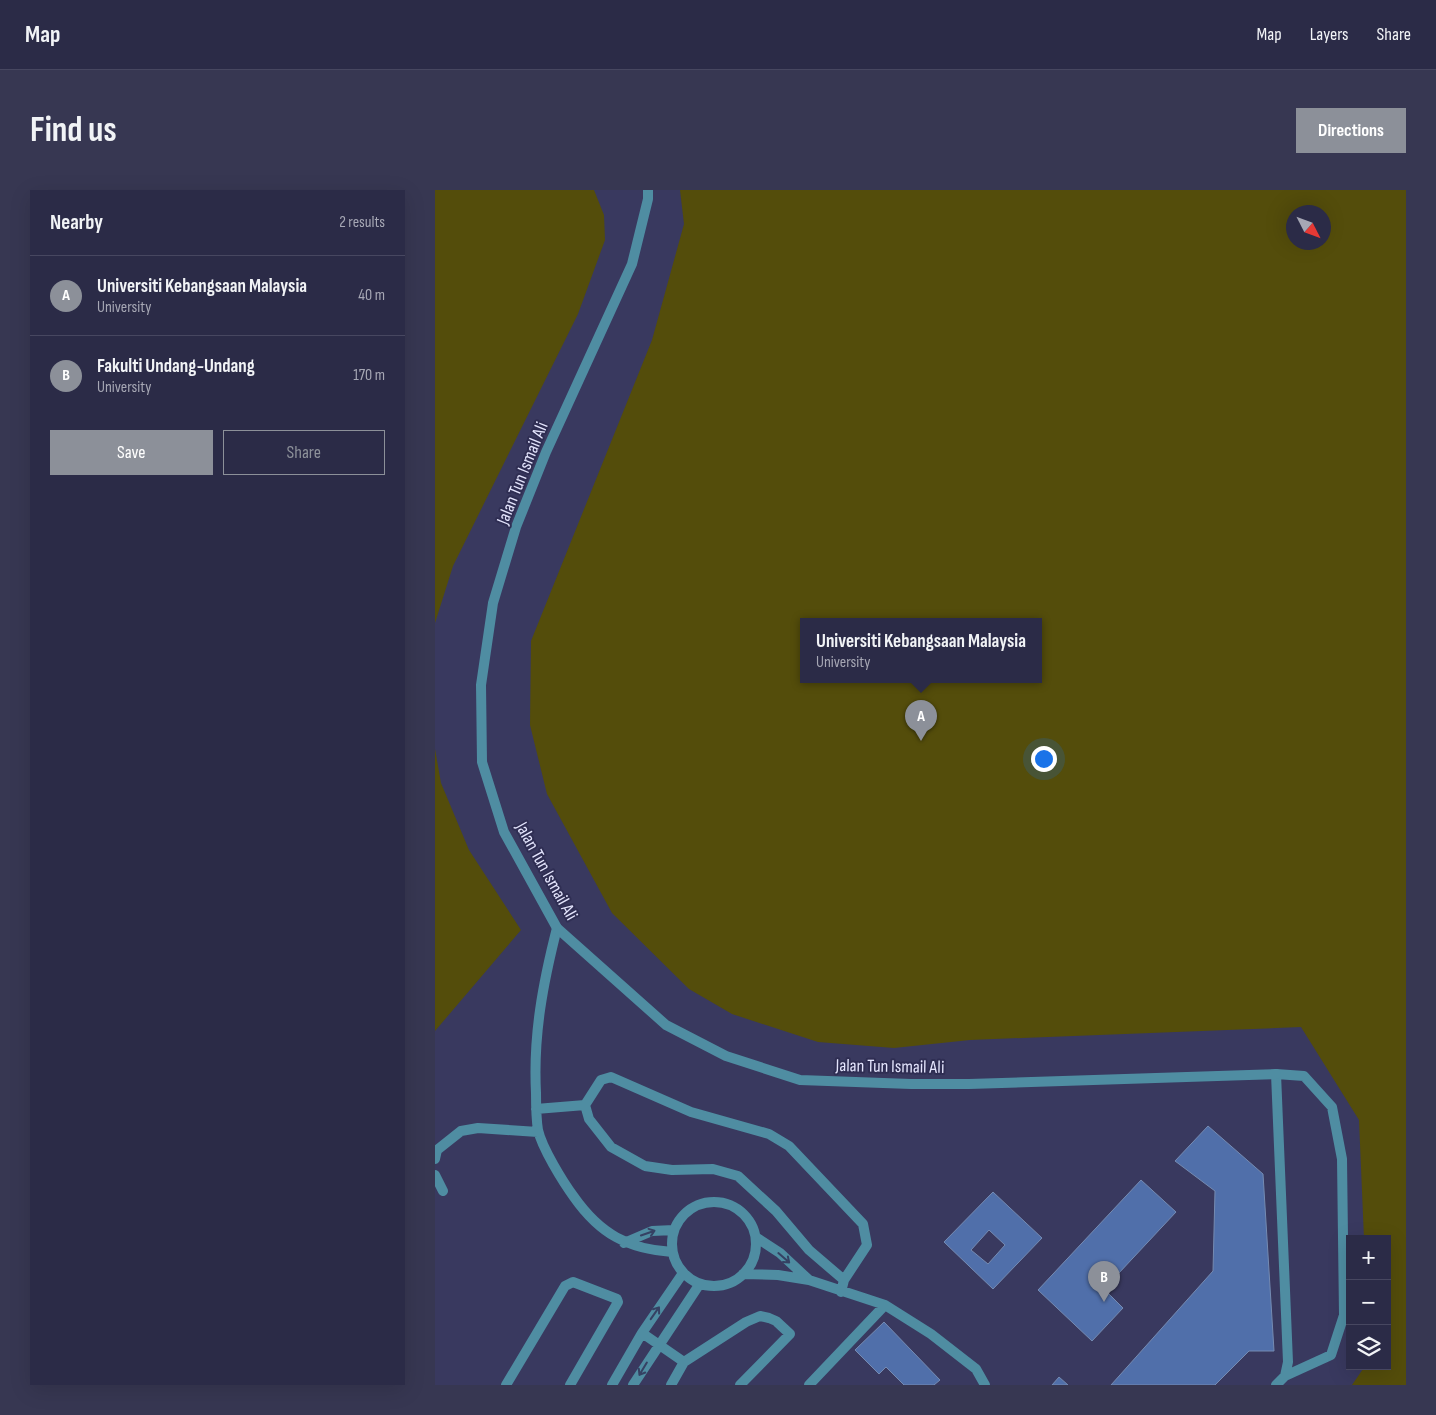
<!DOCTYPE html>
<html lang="en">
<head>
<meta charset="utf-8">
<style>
	body { margin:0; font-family:"Sofia Sans Condensed",sans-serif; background:#373752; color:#f1f3f6 }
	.controls { position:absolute; right:15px; bottom:15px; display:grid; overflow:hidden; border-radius:0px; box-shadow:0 5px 20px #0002 }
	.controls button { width:45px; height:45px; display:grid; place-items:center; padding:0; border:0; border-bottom:1px solid #474760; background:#2b2b47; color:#f1f3f6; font:25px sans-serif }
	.compass { position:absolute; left:851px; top:15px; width:45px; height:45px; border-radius:50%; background:#2b2b47; box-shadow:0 5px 20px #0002; rotate:132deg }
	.you { position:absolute; left:608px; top:568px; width:18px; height:18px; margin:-12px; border:4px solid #fff; border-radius:50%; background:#1a73e8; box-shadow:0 0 0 8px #1a73e833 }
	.badge { display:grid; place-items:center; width:32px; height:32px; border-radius:50%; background:#8c9099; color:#fff; font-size:16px; font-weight:700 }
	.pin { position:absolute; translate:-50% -41px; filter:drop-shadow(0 1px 2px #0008) }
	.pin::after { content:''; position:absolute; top:26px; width:18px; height:15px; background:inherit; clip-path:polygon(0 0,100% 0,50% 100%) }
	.popup { position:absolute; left:365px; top:428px; width:242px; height:65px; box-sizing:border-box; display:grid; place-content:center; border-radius:0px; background:#2b2b47; filter:drop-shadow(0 1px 4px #0005); font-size:16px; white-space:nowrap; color:#a6a7b4 }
	.popup b { font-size:19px; color:#f1f3f6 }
	.popup::after { content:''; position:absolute; left:50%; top:100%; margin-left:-10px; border:10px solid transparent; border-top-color:#2b2b47 }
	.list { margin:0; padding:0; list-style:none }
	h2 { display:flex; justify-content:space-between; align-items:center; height:65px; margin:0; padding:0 20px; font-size:21px }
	h2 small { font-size:16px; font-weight:400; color:#a6a7b4 }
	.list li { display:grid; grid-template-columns:32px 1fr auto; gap:15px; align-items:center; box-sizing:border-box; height:80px; padding:0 20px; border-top:1px solid #474760 }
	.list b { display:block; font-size:19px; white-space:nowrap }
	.list p { margin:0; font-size:16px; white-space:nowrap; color:#a6a7b4 }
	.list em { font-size:16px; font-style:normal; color:#a6a7b4 }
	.actions { display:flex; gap:10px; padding:15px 20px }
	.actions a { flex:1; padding:11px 0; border:1px solid #8c9099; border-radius:0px; text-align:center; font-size:18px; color:#8c9099 }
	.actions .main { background:#8c9099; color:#fff }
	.icon { flex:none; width:28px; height:28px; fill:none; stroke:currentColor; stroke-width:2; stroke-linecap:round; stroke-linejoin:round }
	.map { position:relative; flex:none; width:971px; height:1195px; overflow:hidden; border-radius:0px }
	header { display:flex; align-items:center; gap:30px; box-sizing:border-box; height:70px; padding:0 25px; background:#2b2b47; border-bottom:1px solid #474760 }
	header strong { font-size:24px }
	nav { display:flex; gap:28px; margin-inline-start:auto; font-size:18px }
	.intro { display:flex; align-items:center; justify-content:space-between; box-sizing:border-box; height:120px; padding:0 30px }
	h1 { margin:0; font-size:35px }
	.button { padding:12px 22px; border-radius:0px; background:#8c9099; color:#fff; font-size:18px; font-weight:700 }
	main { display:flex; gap:30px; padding:0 30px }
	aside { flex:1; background:#2b2b47; border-radius:0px; box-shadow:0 5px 20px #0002 }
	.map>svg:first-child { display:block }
</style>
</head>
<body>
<header>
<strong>Map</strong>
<nav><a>Map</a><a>Layers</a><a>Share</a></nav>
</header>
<div class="intro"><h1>Find us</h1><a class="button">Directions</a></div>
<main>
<aside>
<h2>Nearby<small>2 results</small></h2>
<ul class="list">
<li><span class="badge">A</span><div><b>Universiti Kebangsaan Malaysia</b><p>University</p></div><em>40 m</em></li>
<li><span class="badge">B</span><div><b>Fakulti Undang-Undang</b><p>University</p></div><em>170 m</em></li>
</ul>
<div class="actions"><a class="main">Save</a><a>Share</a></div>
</aside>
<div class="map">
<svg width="971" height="1195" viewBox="0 0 971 1195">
	<rect width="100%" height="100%" fill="#39395f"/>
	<!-- green -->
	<path fill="#544d0b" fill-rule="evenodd" d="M0,0H159L169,25L170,50L143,124L18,376L0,433Z
		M245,0H971V1195H917L930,1176H952V1049H929L924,930L866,837L535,850L459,858L383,852L297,824L254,799L177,723L112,604L95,535L96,451L217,150L249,34ZM888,22V52H858V22ZM604,432V490H368V432Z
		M0,559L6,593L34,660L86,740L0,841Z"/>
	<!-- building -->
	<path fill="#506faa" stroke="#758bb2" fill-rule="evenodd" d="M773,936L828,984L839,1161H814L780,1195H676L778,1081L780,1001L740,971Z
		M706,990L741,1022L669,1099L688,1118L657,1151L603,1100Z
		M558,1002L607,1048L558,1099L509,1052ZM554,1040L570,1055L553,1074L536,1060Z
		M449,1132L505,1190L499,1195H469L451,1177L444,1184L420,1160Z
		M624,1187L633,1195H617Z"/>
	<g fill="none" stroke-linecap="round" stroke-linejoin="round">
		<!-- service -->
		<path stroke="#4f8da2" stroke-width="10" d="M122,738C108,793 98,845 101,903C101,915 101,928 103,940C107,958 128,992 139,1007C165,1044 193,1059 237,1062
			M101,919L150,915
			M0,969L2,960L26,941L43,938L103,942
			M0,985L8,1001
			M237 1054a42 42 0 1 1 84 0a42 42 0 1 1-84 0Z
			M322,1048L345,1063L374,1090
			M189,1053L217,1041L239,1040
			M308,1084L343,1085L374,1090L450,1115L496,1144L541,1179L550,1195
			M406,1102L409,1090L432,1055L428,1034L354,956L334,944L256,922L176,887L166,890L150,915L154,929L176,957L210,976L237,980L278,979L303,986L341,1021L374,1060L409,1090
			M207,1143L249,1172
			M71,1195L130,1096L138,1092L182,1109L183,1112L135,1195
			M177,1195L207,1143L248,1083
			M198,1195L264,1095
			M236,1195L249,1172L311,1132L325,1126L334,1128L341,1131L355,1144L305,1195
			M374,1195L450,1115
			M841,1195L850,1186L896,1165L909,1125L907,969L897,917L869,886L841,884L853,1172L850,1186"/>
		<!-- minor -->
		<path stroke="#4f8da2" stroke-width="10" d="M213,0V9L197,74L111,262L81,337L58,413L46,495L47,572L69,642L122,738L231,835L291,866L365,890L476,894H534L841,884"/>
	</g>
	<!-- one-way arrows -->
	<defs><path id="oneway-shaft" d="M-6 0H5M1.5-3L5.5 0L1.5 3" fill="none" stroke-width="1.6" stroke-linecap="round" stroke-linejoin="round" transform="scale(1.25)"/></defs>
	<g stroke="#354163">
		<use href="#oneway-shaft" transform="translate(213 1043) rotate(-19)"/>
		<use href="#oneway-shaft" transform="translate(349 1068) rotate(41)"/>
		<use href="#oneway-shaft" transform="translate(220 1123) rotate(-55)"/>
		<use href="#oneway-shaft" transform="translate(208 1179) rotate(121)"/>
	</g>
	<g text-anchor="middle" stroke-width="4" stroke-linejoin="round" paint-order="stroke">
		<!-- street labels -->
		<g font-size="18" fill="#e4e5fd" stroke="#2f2e53">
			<text transform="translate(87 283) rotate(-68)" y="6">Jalan Tun Ismail Ali</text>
			<text transform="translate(112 681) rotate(61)" y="6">Jalan Tun Ismail Ali</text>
			<text transform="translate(455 876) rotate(1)" y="6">Jalan Tun Ismail Ali</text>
		</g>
	</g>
</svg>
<div class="controls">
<button>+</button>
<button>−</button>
<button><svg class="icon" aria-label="layers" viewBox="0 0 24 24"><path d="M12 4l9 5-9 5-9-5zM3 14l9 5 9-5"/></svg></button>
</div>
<svg class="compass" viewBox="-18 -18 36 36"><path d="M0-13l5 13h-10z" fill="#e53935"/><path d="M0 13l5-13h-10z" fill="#a6a7b4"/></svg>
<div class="you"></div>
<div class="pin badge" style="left:486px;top:551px">A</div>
<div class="popup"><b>Universiti Kebangsaan Malaysia</b>University</div>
<div class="pin badge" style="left:669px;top:1112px">B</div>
</div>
</main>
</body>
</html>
